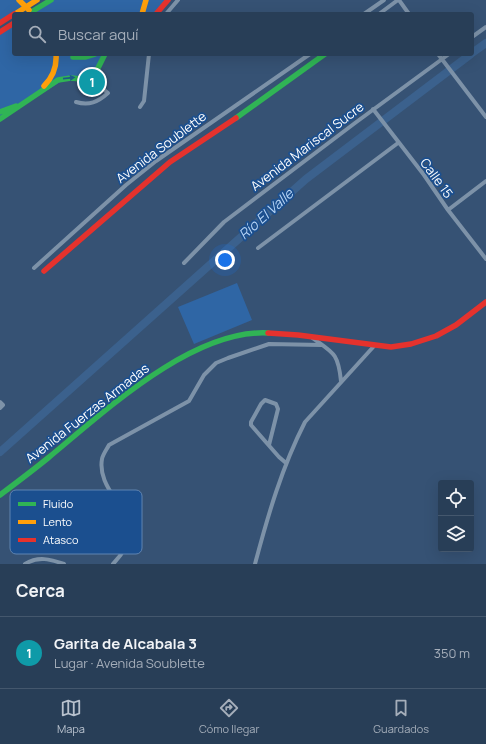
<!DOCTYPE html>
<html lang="es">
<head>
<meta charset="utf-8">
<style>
	body { margin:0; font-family:Manrope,sans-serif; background:#30455d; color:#f1f3f6 }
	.controls { position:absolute; right:12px; bottom:12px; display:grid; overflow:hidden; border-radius:4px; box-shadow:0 4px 16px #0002 }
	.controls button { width:36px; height:36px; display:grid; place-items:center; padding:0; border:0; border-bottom:1px solid #44576d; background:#283e57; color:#f1f3f6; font:20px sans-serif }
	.you { position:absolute; left:225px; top:260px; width:14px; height:14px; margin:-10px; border:3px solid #fff; border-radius:50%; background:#1a73e8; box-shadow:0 0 0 6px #1a73e833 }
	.badge { display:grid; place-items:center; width:26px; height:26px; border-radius:50%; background:#b9c2ce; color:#fff; font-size:13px; font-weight:700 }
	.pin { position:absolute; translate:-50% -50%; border:2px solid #fff; box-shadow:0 1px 4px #0006 }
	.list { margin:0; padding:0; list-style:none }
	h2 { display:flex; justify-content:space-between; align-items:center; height:52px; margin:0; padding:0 16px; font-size:17px }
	h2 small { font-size:13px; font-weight:400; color:#a5aeba }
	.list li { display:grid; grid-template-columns:26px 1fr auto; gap:12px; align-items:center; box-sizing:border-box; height:72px; padding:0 16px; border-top:1px solid #44576d }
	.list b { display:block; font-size:15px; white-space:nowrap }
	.list p { margin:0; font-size:13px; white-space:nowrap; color:#a5aeba }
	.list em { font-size:13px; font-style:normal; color:#a5aeba }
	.icon { flex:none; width:22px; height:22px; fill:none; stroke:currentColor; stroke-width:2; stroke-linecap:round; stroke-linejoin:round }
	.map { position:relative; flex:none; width:486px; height:564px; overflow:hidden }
	.search { position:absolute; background:#283e57; box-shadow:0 4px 16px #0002; left:12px; right:12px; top:12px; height:44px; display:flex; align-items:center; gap:10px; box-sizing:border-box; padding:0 14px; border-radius:4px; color:#a5aeba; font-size:15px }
	.sheet { height:124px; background:#283e57 }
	nav { display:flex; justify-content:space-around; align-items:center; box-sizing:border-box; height:56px; border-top:1px solid #44576d; background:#283e57; font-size:11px; color:#a5aeba }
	nav a { display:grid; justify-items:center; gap:2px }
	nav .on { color:#b9c2ce }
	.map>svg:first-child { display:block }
</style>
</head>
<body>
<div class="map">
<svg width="486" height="564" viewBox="0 0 486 564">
	<rect width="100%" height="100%" fill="#365274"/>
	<!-- green -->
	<path fill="#2f66a5" d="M0,0H37L0,23Z
		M51,0H168L156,14H28Z
		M14,23V54H105L93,77L67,78L0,119V32Z
		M237,283L252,320L194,344L178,307Z"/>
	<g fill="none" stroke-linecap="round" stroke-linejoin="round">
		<!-- river -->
		<path stroke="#3b618d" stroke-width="8" d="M472,53L486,43
			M0,452L306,179L471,54"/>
		<!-- street -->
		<path stroke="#7d92a8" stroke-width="4" d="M399,0L409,14
			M166,14L178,0
			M364,14L384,0
			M379,14L398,0
			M472,37L486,27
			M438,54L486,117
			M76,102C89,106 98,102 108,93L103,89
			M140,107L144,101L149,54
			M373,109L424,175L448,210L486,259
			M448,210L486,181
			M258,248L398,143
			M184,263L224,222L355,123L449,54
			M34,268L126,185L156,161L310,54
			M311,337C333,353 338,352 341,381
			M0,402L3,405L0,408
			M269,445L278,409L276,404L265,400L261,404L251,422V425L279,457L286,463
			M25,564C38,556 50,559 64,564
			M113,564C156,520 95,497 102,459C103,454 107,449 109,445L189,401L204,375L216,363L228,358L269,344L322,345
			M255,564C268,515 282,467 305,422L375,345"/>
		<!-- fast -->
		<path stroke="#30b455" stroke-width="5.5" d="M28,14L51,0
			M73,57H85L95,54
			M95,74L105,54
			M0,112L16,106
			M236,118L325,54
			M0,119L58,80L71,78L90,80L93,77
			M0,495C16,483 32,471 48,458C104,412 192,329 268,333"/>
		<!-- slow -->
		<path stroke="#ff9f0a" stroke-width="5.5" d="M19,0L29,10
			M15,14L37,0
			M142,14L146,0
			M44,86C53,77 57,67 56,54"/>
		<!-- jam -->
		<path stroke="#e5322d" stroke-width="5.5" d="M156,14L168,0
			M0,23L14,14
			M0,32L14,23
			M44,271L170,162L236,118
			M268,333L298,335L391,347L411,344L436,336L456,325L486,302"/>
	</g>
	<!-- one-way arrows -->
	<defs><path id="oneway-solid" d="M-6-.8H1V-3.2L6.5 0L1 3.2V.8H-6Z"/></defs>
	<use fill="#1d5989" href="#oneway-solid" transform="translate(69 78) rotate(-6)"/>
	<g text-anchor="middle" stroke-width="3.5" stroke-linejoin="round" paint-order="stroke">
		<!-- street labels -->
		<g font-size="13" fill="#fff" stroke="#1b4f8f">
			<text transform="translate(307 146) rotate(-37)" y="5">Avenida Mariscal Sucre</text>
			<text transform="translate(161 147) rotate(-37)" y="5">Avenida Soublette</text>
			<text transform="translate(437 178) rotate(54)" y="5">Calle 15</text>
			<text transform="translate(87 413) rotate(-38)" y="5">Avenida Fuerzas Armadas</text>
		</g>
		<!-- water labels -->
		<g font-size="14" font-style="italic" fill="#b5d3f5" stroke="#1b4f8f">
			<text transform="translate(266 214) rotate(-42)" y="5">Río El Valle</text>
		</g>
	</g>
	<!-- legend -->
	<rect x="10" y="490" width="132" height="64" rx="6" fill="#1b4f8f" stroke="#5f84b1" stroke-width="1"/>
	<rect x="18" y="502" width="18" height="4" fill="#30b455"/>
	<rect x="18" y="520" width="18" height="4" fill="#ff9f0a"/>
	<rect x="18" y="538" width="18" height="4" fill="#e5322d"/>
	<g font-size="11" fill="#fff">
		<text x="43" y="508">Fluido</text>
		<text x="43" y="526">Lento</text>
		<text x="43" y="544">Atasco</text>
	</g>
</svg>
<div class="controls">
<button><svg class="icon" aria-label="locate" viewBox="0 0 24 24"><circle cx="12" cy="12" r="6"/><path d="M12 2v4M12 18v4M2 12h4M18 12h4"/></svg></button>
<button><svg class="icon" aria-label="layers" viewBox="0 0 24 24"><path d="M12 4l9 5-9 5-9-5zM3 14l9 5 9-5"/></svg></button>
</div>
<div class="you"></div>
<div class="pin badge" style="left:92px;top:82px;background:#0f9aa8">1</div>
<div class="search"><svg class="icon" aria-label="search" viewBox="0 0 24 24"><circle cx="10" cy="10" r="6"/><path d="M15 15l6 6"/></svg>Buscar aquí</div>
</div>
<section class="sheet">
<h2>Cerca<small></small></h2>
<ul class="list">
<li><span class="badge" style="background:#0f9aa8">1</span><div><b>Garita de Alcabala 3</b><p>Lugar · Avenida Soublette</p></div><em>350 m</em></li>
</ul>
</section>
<nav>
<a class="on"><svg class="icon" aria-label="map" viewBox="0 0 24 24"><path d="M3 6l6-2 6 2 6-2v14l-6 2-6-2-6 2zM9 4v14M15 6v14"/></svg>Mapa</a>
<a><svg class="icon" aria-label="directions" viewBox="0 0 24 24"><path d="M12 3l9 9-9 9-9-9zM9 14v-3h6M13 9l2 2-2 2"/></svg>Cómo llegar</a>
<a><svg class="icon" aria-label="saved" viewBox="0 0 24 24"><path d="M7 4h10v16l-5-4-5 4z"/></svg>Guardados</a>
</nav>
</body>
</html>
